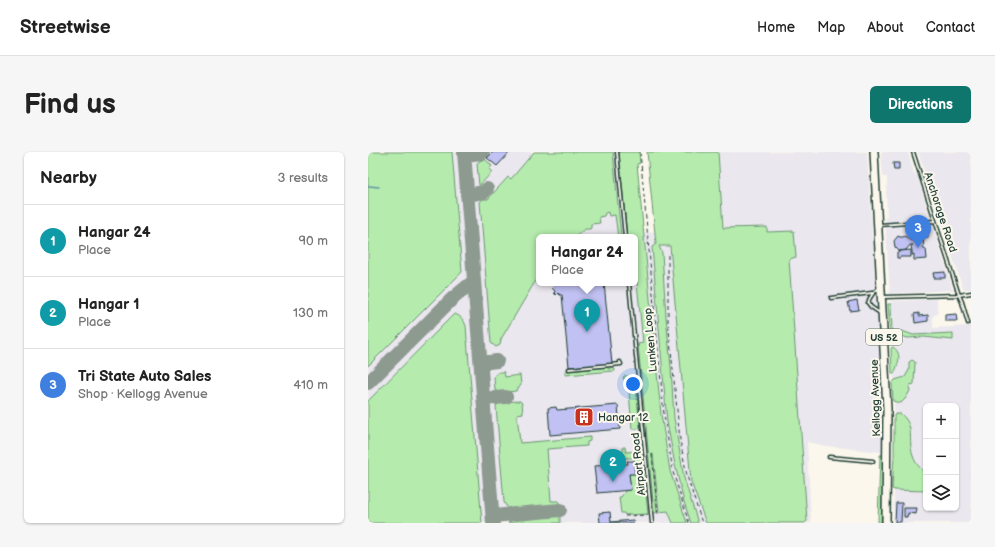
<!DOCTYPE html>
<html lang="en">
<head>
<meta charset="utf-8">
<style>
	body { margin:0; font-family:"Balsamiq Sans",sans-serif; background:#f6f6f6; color:#222 }
	.controls { position:absolute; right:12px; bottom:12px; display:grid; overflow:hidden; border-radius:6px; box-shadow:0 1px 3px #0004 }
	.controls button { width:36px; height:36px; display:grid; place-items:center; padding:0; border:0; border-bottom:1px solid #e0e0e0; background:#fff; color:#222; font:20px sans-serif }
	.you { position:absolute; left:265px; top:232px; width:14px; height:14px; margin:-10px; border:3px solid #fff; border-radius:50%; background:#1a73e8; box-shadow:0 0 0 6px #1a73e833 }
	.badge { display:grid; place-items:center; width:26px; height:26px; border-radius:50%; background:#0f766e; color:#fff; font-size:13px; font-weight:700 }
	.pin { position:absolute; translate:-50% -33px; filter:drop-shadow(0 1px 2px #0008) }
	.pin::after { content:''; position:absolute; top:21px; width:14px; height:12px; background:inherit; clip-path:polygon(0 0,100% 0,50% 100%) }
	.popup { position:absolute; left:168px; top:82px; width:102px; height:52px; box-sizing:border-box; display:grid; place-content:center; border-radius:6px; background:#fff; filter:drop-shadow(0 1px 3px #0005); font-size:13px; white-space:nowrap; color:#767676 }
	.popup b { font-size:15px; color:#222 }
	.popup::after { content:''; position:absolute; left:50%; top:100%; margin-left:-8px; border:8px solid transparent; border-top-color:#fff }
	.list { margin:0; padding:0; list-style:none }
	h2 { display:flex; justify-content:space-between; align-items:center; height:52px; margin:0; padding:0 16px; font-size:17px }
	h2 small { font-size:13px; font-weight:400; color:#767676 }
	.list li { display:grid; grid-template-columns:26px 1fr auto; gap:12px; align-items:center; box-sizing:border-box; height:72px; padding:0 16px; border-top:1px solid #e0e0e0 }
	.list b { display:block; font-size:15px; white-space:nowrap }
	.list p { margin:0; font-size:13px; white-space:nowrap; color:#767676 }
	.list em { font-size:13px; font-style:normal; color:#767676 }
	.icon { flex:none; width:22px; height:22px; fill:none; stroke:currentColor; stroke-width:2; stroke-linecap:round; stroke-linejoin:round }
	.map { position:relative; flex:none; width:603px; height:371px; overflow:hidden; border-radius:6px }
	header { display:flex; align-items:center; gap:24px; box-sizing:border-box; height:56px; padding:0 20px; background:#fff; border-bottom:1px solid #e0e0e0 }
	header strong { font-size:19px }
	nav { display:flex; gap:22px; margin-inline-start:auto; font-size:14px }
	.intro { display:flex; align-items:center; justify-content:space-between; box-sizing:border-box; height:96px; padding:0 24px }
	h1 { margin:0; font-size:28px }
	.button { padding:10px 18px; border-radius:6px; background:#0f766e; color:#fff; font-size:14px; font-weight:700 }
	main { display:flex; gap:24px; padding:0 24px }
	aside { flex:1; background:#fff; border-radius:6px; box-shadow:0 1px 3px #0004 }
	.map>svg:first-child { display:block }
</style>
</head>
<body>
<header>
<strong>Streetwise</strong>
<nav><a>Home</a><a>Map</a><a>About</a><a>Contact</a></nav>
</header>
<div class="intro"><h1>Find us</h1><a class="button">Directions</a></div>
<main>
<aside>
<h2>Nearby<small>3 results</small></h2>
<ul class="list">
<li><span class="badge" style="background:#0f9aa8">1</span><div><b>Hangar 24</b><p>Place</p></div><em>90 m</em></li>
<li><span class="badge" style="background:#0f9aa8">2</span><div><b>Hangar 1</b><p>Place</p></div><em>130 m</em></li>
<li><span class="badge" style="background:#3f7fe0">3</span><div><b>Tri State Auto Sales</b><p>Shop · Kellogg Avenue</p></div><em>410 m</em></li>
</ul>
</aside>
<div class="map">
<svg width="603" height="371" viewBox="0 0 603 371">
	<rect width="100%" height="100%" fill="#fbf7ec"/>
	<filter id="ink" filterUnits="userSpaceOnUse"><feTurbulence type="fractalNoise" baseFrequency=".025" numOctaves="2"/><feDisplacementMap in="SourceGraphic" scale="8" xChannelSelector="R" yChannelSelector="G"/><feConvolveMatrix kernelMatrix="1 2 1 2 8 2 1 2 1" color-interpolation-filters="sRGB"/></filter>
	<g filter="url(#ink)">
		<!-- built -->
		<path fill="#eae7ee" fill-rule="evenodd" d="M0,0H257L265,81L355,76L350,0H499L511,191L514,281L513,300L459,294L439,290L443,371H0ZM171,85H267V131H171Z
			M513,0H540L546,21L549,23L585,138L522,142L517,66L519,65L518,39L519,31V25H515Z
			M550,0H603V137H595Z
			M569,147L570,162L565,163V176L603,174V371H525L527,313L526,232L523,178L524,177L523,149ZM558,254H588V356H558Z"/>
		<!-- green -->
		<path fill="#b5ecae" stroke="#6a9471" d="M0,0H84L94,120L0,214Z
			M166,0H245L253,85H250L247,63L241,64L240,60L237,61L236,64L231,65L232,71L223,72V76L222,77H217L207,85H171V123L133,187L132,193L128,195L123,191L112,50L115,47H120L140,25L143,27Z
			M251,0H271L272,11L269,12L293,262L302,319L319,371H305L300,359L291,360L285,302H284L289,360L287,361L286,360L270,192L275,191L267,111V85H259Z
			M279,0H350L355,76L399,75V80L426,79L428,105L421,107L439,369L437,371H338L323,330L302,94H291L294,101L298,165L303,215L306,266L316,326L330,371H323L316,350L307,313L299,270L284,95L288,92Z
			M117,7L124,14L121,17L124,20L112,33H111L109,12L111,9Z
			M520,152H523L524,179H534L545,183L585,181V188L556,185L540,186L524,182L522,180Z
			M86,162C92,163 96,168 98,174L114,371H0V249Z
			M525,195C535,202 530,212 526,222H524L523,196Z
			M544,208L547,210L546,232L542,233L541,235L542,239L537,247L533,251L528,250L525,249L524,231L527,228L537,225L541,218V210Z
			M240,215V217H243V215H246L247,219L197,223V219Z
			M136,220L137,225L152,223L153,233L148,239L131,241L127,238L126,225C128,220 131,220 136,220Z
			M256,224H263L267,226L272,275L270,277H264L260,227H255Z
			M152,249L154,251L155,261L149,262L152,291L222,285V289L219,290V294L179,297L183,349H191V353L143,357L138,354L136,350L128,254L132,250Z
			M529,262H533C548,275 539,287 545,304C547,311 553,317 558,322V339L527,338L524,337L526,304V263Z
			M255,295H257L258,300L270,299L274,302L280,362L257,363L256,361H253L251,345H253L258,338H263L261,322H266V314H267L266,306H252V303L255,299Z
			M512,303H516L513,371H510Z
			M192,364V371H140L144,368Z"/>
		<g fill="none" stroke-linecap="round" stroke-linejoin="round">
			<!-- stream -->
			<path stroke="#6095a2" stroke-width="1.5" d="M0,34L11,35"/>
			<!-- taxiway -->
			<path stroke="#8d9a90" stroke-width="14" d="M96,0L125,371
				M96,3L114,1L115,0
				M99,43L116,40L119,37
				M113,211L129,209
				M0,231L84,147L106,129
				M116,247L138,245
				M125,364L192,358"/>
		</g>
		<!-- building -->
		<path fill="#c1c1f3" stroke="#1f3d34" d="M125,0H142L129,14L119,6Z
			M525,11H531V18H526Z
			M560,83V86H555L556,97H558L559,107L546,108V102L544,103V99L543,94L545,93H542L538,98L531,99L527,95L526,89L530,84L532,85H535L537,84L542,88H545V84Z
			M543,98V105H532V106H529V100H532V99Z
			M577,120V126H566L565,121Z
			M189,131H200V132L236,131L244,212L201,215L194,143H192L190,141L188,143L186,141L187,139L184,136Z
			M489,148L491,158L482,159L480,150Z
			M551,161V164L560,163V169L547,171L546,162Z
			M588,162L589,169H577V163Z
			M250,253L252,277L182,283L180,256L188,255L189,258Z
			M259,309H267V314H266L267,322H261L263,338L229,341L226,314L260,312Z
			M528,351H534L533,370H527Z
			M536,356H549L548,362L540,361V363H539V365H536Z
			M242,360L243,370L265,368L266,371H232L231,361Z"/>
		<g fill="none" stroke-linecap="round" stroke-linejoin="round">
			<defs>
				<path id="lane" d="M249,0L257,85
					M545,0L591,143L594,150L600,171
					M512,73L567,69
					M261,131L284,371
					M511,136C505,141 502,144 500,151L503,155L512,161
					M516,145L591,143L603,141
					M463,146L504,141
					M201,217L253,212L252,210
					M461,305L505,309"/>
				<path id="primary" d="M506,0L519,257L518,371"/>
			</defs>
			<!-- lane casing -->
			<use href="#lane" stroke="#1f3d34" stroke-width="5"/>
			<!-- primary casing -->
			<use href="#primary" stroke="#1f3d34" stroke-width="10"/>
			<!-- path -->
			<path stroke="#1f3d34" stroke-width="1" stroke-dasharray="4 3" stroke-linecap="butt" d="M272,0L296,263L305,320L321,371
				M300,103V168L312,288L319,324L334,371
				M284,302L290,362
				M257,364L280,363"/>
			<!-- lane -->
			<use href="#lane" stroke="#fbf7ec" stroke-width="2"/>
			<!-- primary -->
			<use href="#primary" stroke="#fbf7ec" stroke-width="7"/>
		</g>
	</g>
	<!-- icons -->
	<defs>
		<symbol id="building-square" viewBox="-11 -11 22 22"><rect x="-9" y="-9" width="18" height="18" rx="4" fill="#c8321e" stroke="#fbf7ec"/><path d="M-4-6H4V6H1V3H-1V6H-4ZM-2.5-4.3h1.7v1.8h-1.7ZM.8-4.3h1.7v1.8H.8ZM-2.5-1h1.7V.8h-1.7ZM.8-1h1.7V.8H.8Z" fill="#fff"/></symbol>
	</defs>
	<g fill-rule="evenodd">
		<use href="#building-square" x="205" y="254" width="22" height="22"/>
	</g>
	<g text-anchor="middle" stroke-width="4" stroke-linejoin="round" paint-order="stroke">
		<!-- shield labels -->
		<rect fill="#fbf7ec" stroke="#61756b" stroke-width="1" x="498" y="177" width="36" height="16" rx="3"/>
		<g font-size="10" font-weight="bold" fill="#1f3d34">
			<text x="516" y="189">US 52</text>
		</g>
		<!-- street labels -->
		<g font-size="11" fill="#1f3d34" stroke="#fbf7ec">
			<text transform="translate(573 60) rotate(72)" y="4">Anchorage Road</text>
			<text transform="translate(282 188) rotate(-95)" y="4">Lunken Loop</text>
			<text transform="translate(507 246) rotate(-92)" y="4">Kellogg Avenue</text>
			<text transform="translate(270 312) rotate(-96)" y="4">Airport Road</text>
		</g>
		<!-- poi labels -->
		<g font-size="11" fill="#1f3d34" stroke="#fbf7ec" text-anchor="start">
			<text x="230" y="269">Hangar 12</text>
		</g>
	</g>
</svg>
<div class="controls">
<button>+</button>
<button>−</button>
<button><svg class="icon" aria-label="layers" viewBox="0 0 24 24"><path d="M12 4l9 5-9 5-9-5zM3 14l9 5 9-5"/></svg></button>
</div>
<div class="you"></div>
<div class="pin badge" style="left:219px;top:180px;background:#0f9aa8">1</div>
<div class="popup"><b>Hangar 24</b>Place</div>
<div class="pin badge" style="left:245px;top:330px;background:#0f9aa8">2</div>
<div class="pin badge" style="left:550px;top:96px;background:#3f7fe0">3</div>
</div>
</main>
</body>
</html>
